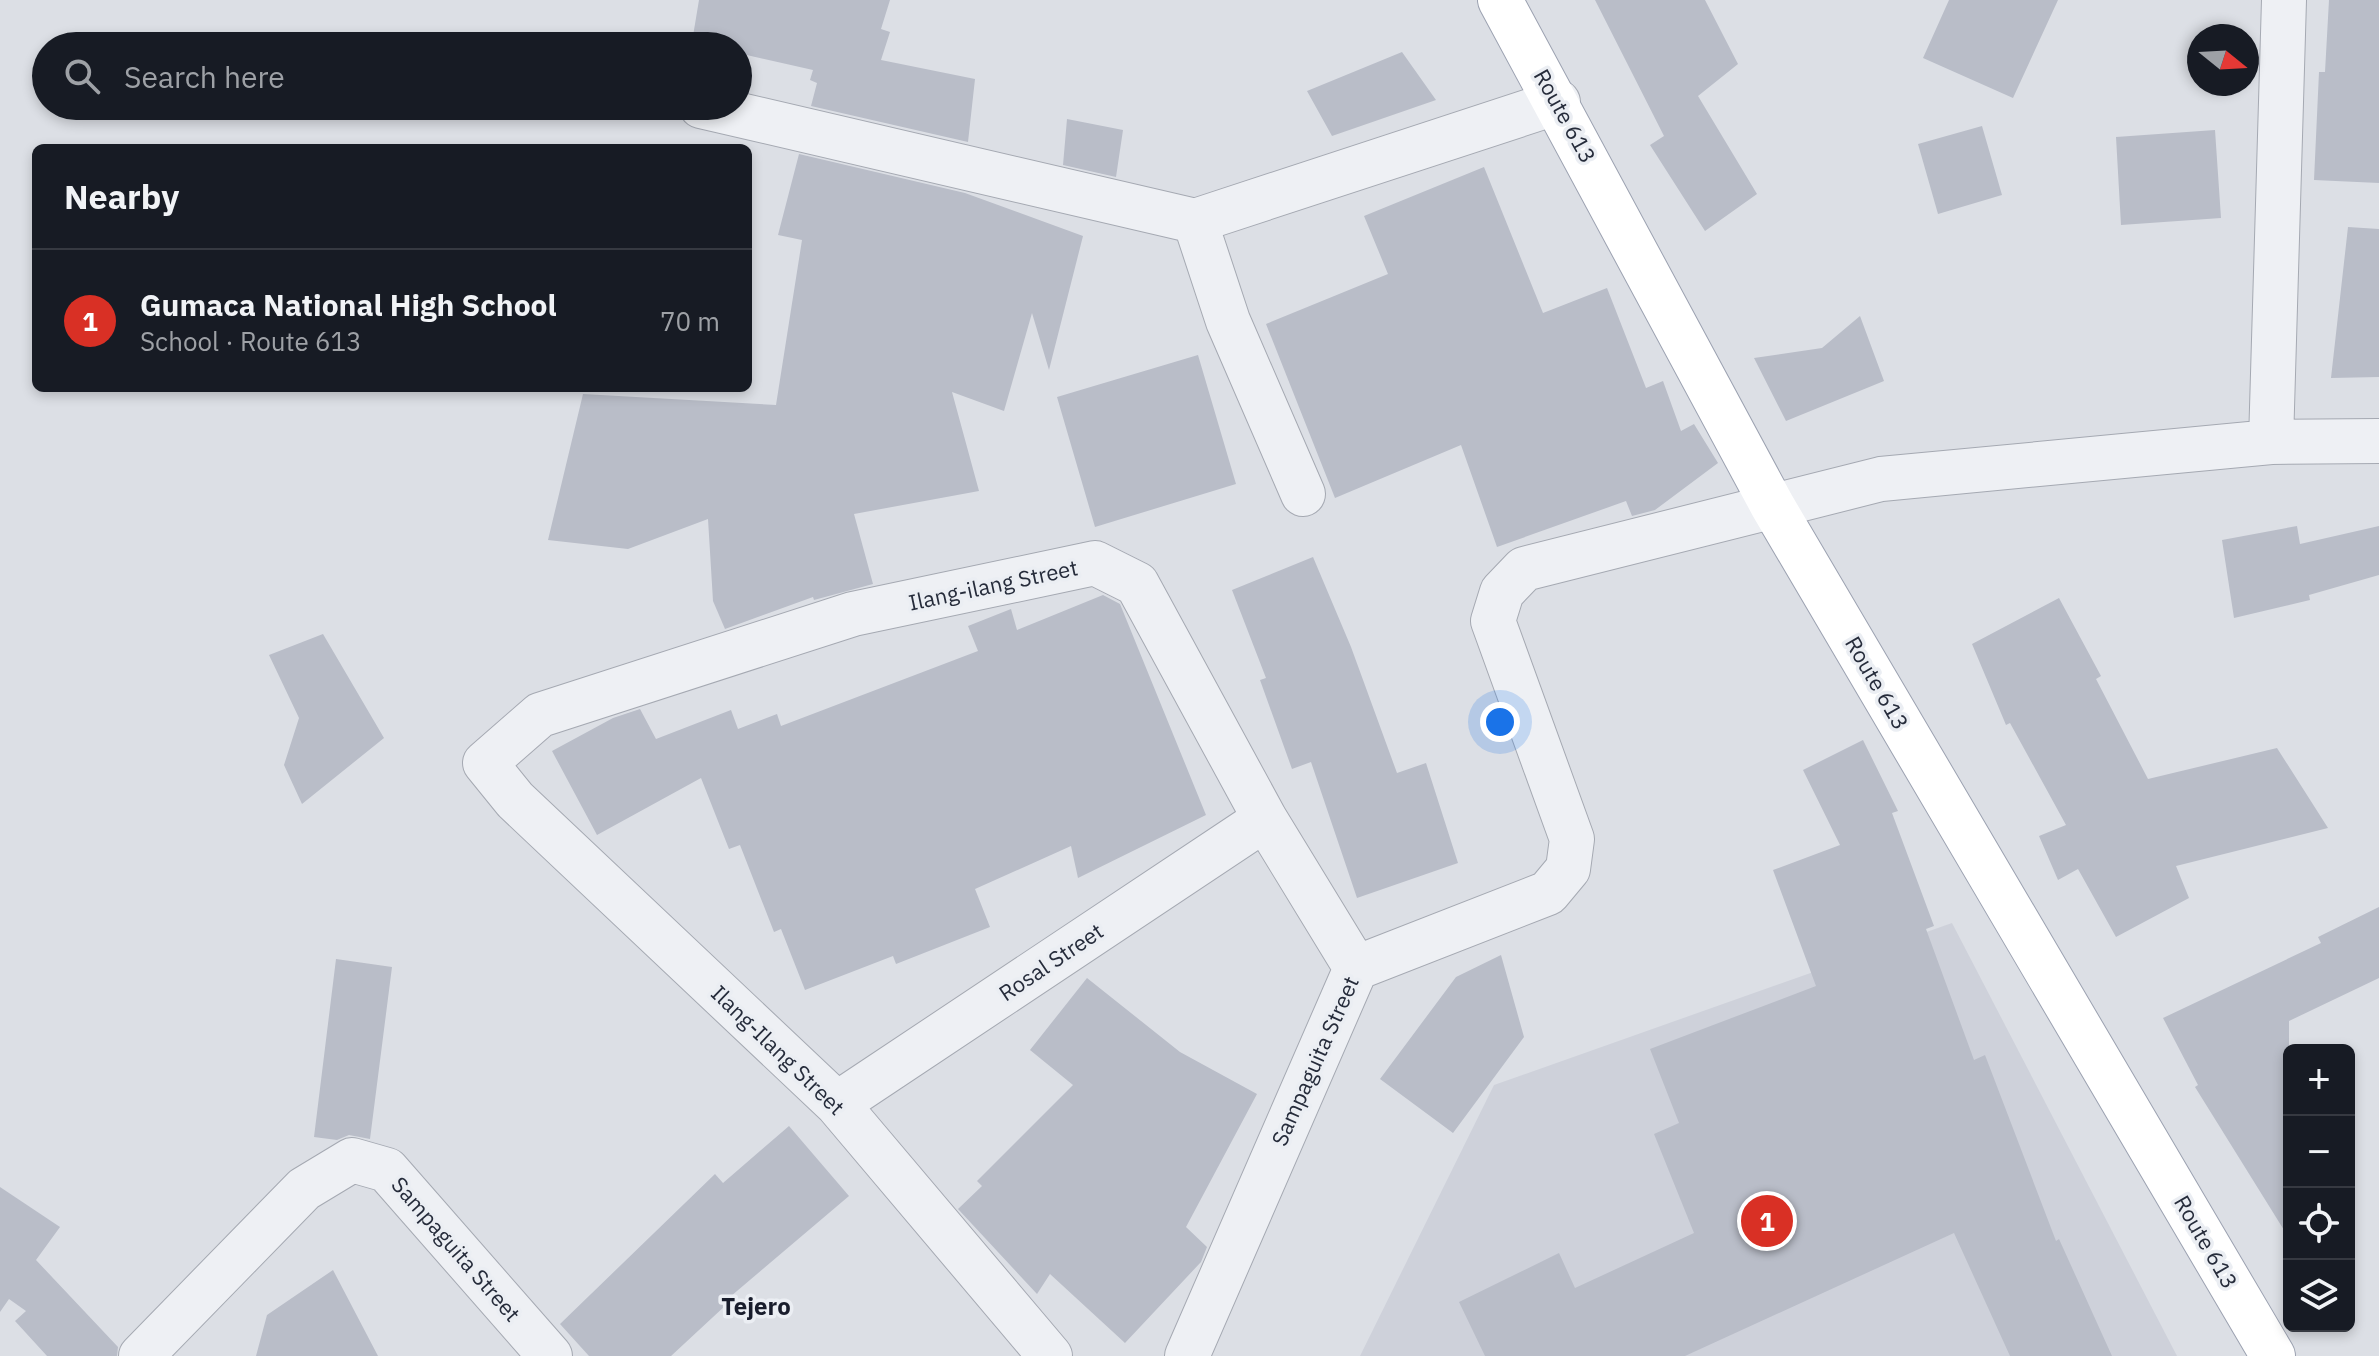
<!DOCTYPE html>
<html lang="en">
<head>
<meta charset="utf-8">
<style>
	body { margin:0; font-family:"IBM Plex Sans",sans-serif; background:#20242c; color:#f1f3f6 }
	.controls { position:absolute; right:24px; bottom:24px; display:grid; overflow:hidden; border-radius:12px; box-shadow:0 4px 12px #0003 }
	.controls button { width:72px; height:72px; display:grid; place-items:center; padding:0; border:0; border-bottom:2px solid #363941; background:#171b24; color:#f1f3f6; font:40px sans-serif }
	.compass { position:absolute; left:2187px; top:24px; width:72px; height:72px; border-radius:50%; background:#171b24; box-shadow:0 4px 12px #0003; rotate:108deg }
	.you { position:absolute; left:1500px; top:722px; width:28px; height:28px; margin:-20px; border:6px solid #fff; border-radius:50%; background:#1a73e8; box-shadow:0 0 0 12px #1a73e833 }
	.badge { display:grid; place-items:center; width:52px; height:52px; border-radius:50%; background:#d93025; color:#fff; font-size:26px; font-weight:700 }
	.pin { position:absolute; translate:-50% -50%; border:4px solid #fff; box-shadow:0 2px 8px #0006 }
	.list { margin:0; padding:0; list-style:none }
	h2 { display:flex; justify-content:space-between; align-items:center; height:104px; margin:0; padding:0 32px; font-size:34px }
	h2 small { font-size:26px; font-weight:400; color:#9ea1a6 }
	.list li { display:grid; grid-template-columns:52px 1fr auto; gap:24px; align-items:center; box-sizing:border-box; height:144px; padding:0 32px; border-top:2px solid #363941 }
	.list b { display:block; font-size:30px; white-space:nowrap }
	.list p { margin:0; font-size:26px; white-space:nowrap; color:#9ea1a6 }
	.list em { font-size:26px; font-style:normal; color:#9ea1a6 }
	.icon { flex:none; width:44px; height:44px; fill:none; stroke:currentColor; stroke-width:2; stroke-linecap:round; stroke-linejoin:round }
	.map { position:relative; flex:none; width:2379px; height:1356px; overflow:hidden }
	.search { position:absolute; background:#171b24; box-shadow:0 4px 12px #0003; left:32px; top:32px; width:720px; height:88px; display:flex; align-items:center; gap:20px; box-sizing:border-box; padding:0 28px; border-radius:44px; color:#9ea1a6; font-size:30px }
	.panel { position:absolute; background:#171b24; box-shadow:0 4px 12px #0003; left:32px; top:144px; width:720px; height:248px; border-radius:12px }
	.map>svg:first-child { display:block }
</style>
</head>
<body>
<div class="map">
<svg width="2379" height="1356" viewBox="0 0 2379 1356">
	<rect width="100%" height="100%" fill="#dcdfe5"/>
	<!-- built -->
	<path fill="#ced1da" d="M1952,923L2177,1356H1360L1494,1085Z"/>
	<!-- building -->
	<path fill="#b9bdc8" d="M699,0H890L881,29L890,32L881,60L975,79L968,142L811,106L817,83L810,80L813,70L738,53V46L692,42Z
		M1595,0H1705L1738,64L1698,96L1757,194L1705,231L1650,145L1664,136Z
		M1949,0H2058L2013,98L1923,58Z
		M2329,0H2379V183L2314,180L2319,72H2325Z
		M1402,52L1436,100L1332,136L1307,91Z
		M1067,119L1123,130L1116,177L1063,165Z
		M1982,126L2002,195L1938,214L1918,144Z
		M2215,130L2221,218L2121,225L2116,137Z
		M799,154L965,193L1083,236L1049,370L1032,313L1004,411L952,392L979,491L854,514L873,584L814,600L813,597L725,629L713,601L708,519L628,549L548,540L583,394L776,405L802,240L778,235Z
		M1484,167L1543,313L1607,288L1646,388L1663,381L1681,431L1694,424L1718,463L1655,510L1632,516L1626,501L1497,547L1461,445L1335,498L1266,324L1388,274L1364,216Z
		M2348,227L2379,229V377L2331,378Z
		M1860,316L1884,381L1786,421L1754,358L1822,348Z
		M1198,355L1236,484L1095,527L1057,397Z
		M2297,526L2300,544L2379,526V575L2309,595L2310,600L2234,618L2222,540Z
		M1313,557L1351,647L1397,773L1426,763L1458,863L1357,898L1311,762L1292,769L1260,680L1266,678L1232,590Z
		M1103,595L1120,604L1206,815L1078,878L1071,846L975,889L990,927L896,964L893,956L805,990L781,929L774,932L740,845L729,849L701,778L597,835L552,751L613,718L640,709L656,739L731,710L738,729L777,714L781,726L978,651L968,626L1011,609L1017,630Z
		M2059,598L2101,676L2096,679L2148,779L2277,748L2328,828L2176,866L2189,898L2116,937L2078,869L2058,880L2039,836L2066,825L2010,723L2006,725L1972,644Z
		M323,634L384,738L302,804L284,765L299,718L269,655Z
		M1863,740L1898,811L1892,813L1934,926L1926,929L1974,1060L1985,1055L2056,1241L2059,1239L2112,1356H2010L1954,1233L1685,1356H1485L1459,1302L1559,1253L1575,1288L1694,1233L1654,1134L1679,1123L1650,1049L1816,986L1773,870L1840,845L1803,770Z
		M2379,907V978L2289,1021V1238L2195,1087L2198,1085L2163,1018L2321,943L2318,937Z
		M1501,955L1524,1037L1453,1133L1380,1079L1456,977Z
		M336,959L392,967L370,1139L349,1135L337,1140L314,1137Z
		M1087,978L1180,1052L1257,1094L1186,1227L1207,1247L1201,1262L1125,1343L1050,1274L1037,1294L958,1209L982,1186L977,1181L1073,1085L1030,1050Z
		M789,1126L849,1196L724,1302L726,1305L671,1356H589L560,1324L715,1174L723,1183Z
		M0,1187L60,1227L36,1260L118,1347L117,1356H47L15,1321L26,1311L9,1299L0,1312Z
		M333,1270L378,1356H256L267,1315Z"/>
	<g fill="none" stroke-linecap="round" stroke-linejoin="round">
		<defs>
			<path id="minor" d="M701,106L1195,221L1558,102
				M1195,221L1228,321L1303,494
				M2271,442L2284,0
				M837,1104L1265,819
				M141,1356L304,1189L352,1160L387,1170L550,1356
				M1050,1356L837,1104L515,800L485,763L540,715L853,614L1095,563L1137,584L1265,819L1356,968
				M1187,1356L1356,968L1548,893L1568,869L1572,839L1493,621L1502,592L1524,569L1881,479L2271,442L2379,441"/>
			<path id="major" d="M1500,0L1772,505L2273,1356"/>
		</defs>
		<!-- minor casing -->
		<use href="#minor" stroke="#a5a9b2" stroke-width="46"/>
		<!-- major casing -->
		<use href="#major" stroke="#9ca2b1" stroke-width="46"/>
		<!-- minor -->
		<use href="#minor" stroke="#eef0f4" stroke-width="44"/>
		<!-- major -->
		<use href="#major" stroke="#fff" stroke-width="44"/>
	</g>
	<g text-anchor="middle" stroke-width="7" stroke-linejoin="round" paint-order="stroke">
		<!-- street labels -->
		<g font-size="22" fill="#262c3b" stroke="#ebeef3">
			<text transform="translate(1565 116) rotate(61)" y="8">Route 613</text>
			<text transform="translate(993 585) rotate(-12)" y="8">Ilang-ilang Street</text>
			<text transform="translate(1877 683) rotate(60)" y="8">Route 613</text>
			<text transform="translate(1051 962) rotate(-34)" y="8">Rosal Street</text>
			<text transform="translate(778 1050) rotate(44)" y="8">Ilang-Ilang Street</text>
			<text transform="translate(1315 1061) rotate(-66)" y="8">Sampaguita Street</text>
			<text transform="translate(2206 1242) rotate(60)" y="8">Route 613</text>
			<text transform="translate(456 1249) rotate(49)" y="8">Sampaguita Street</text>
		</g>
		<!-- neighbourhood labels -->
		<g font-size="24" font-weight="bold" fill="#191d2c" stroke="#ebeef3">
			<text x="756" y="1315">Tejero</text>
		</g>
	</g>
</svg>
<div class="controls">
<button>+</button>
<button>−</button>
<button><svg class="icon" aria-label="locate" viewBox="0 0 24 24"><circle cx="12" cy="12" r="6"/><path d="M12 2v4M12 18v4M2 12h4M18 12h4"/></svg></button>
<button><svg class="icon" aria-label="layers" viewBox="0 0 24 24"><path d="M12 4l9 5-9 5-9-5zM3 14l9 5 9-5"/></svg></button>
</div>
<svg class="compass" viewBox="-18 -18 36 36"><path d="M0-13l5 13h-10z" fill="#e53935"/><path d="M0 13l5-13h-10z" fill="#9ea1a6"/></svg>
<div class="you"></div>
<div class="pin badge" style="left:1767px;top:1221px">1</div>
<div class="search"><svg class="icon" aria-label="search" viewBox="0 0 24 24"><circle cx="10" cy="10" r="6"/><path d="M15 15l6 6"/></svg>Search here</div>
<section class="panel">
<h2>Nearby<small></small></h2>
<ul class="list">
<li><span class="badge">1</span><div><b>Gumaca National High School</b><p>School · Route 613</p></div><em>70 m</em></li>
</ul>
</section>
</div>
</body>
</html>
